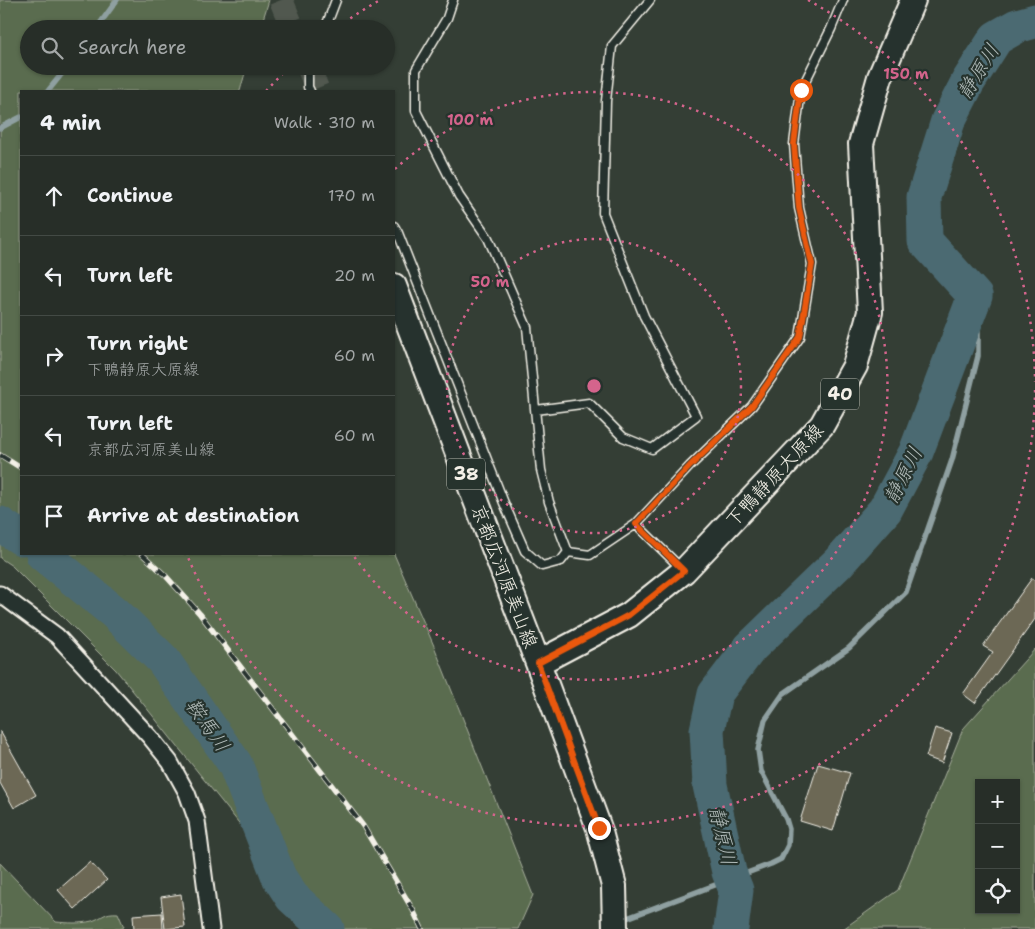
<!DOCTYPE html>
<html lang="en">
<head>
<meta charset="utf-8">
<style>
	body { margin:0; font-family:"Shantell Sans","Klee One",sans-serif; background:#333a34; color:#f1f3f6 }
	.controls { position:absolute; right:15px; bottom:15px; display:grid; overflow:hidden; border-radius:0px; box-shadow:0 1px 4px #0004 }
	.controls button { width:45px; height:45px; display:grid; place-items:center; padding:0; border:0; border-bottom:1px solid #434a45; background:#272e28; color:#f1f3f6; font:25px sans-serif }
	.stop { position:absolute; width:15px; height:15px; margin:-11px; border:4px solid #ea580c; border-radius:50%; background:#fff }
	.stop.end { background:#ea580c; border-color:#fff; box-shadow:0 1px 5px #0008 }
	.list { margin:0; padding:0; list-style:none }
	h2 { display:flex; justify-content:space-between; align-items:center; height:65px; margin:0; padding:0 20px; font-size:21px }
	h2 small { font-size:16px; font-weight:400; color:#a4a8a8 }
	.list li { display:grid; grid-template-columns:32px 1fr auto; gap:15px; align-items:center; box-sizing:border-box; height:80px; padding:0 20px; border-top:1px solid #434a45 }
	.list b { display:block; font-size:19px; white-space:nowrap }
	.list p { margin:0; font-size:16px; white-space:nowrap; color:#a4a8a8 }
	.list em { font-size:16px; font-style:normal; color:#a4a8a8 }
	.icon { flex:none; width:28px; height:28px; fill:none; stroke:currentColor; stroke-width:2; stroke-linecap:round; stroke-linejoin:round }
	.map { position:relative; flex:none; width:1035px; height:929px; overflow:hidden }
	.search { position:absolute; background:#272e28; box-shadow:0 1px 4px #0004; left:20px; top:20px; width:375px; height:55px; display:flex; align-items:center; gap:12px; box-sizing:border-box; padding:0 18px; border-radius:28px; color:#a4a8a8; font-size:19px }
	.panel { position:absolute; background:#272e28; box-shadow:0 1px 4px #0004; left:20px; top:90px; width:375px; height:465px; border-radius:0px }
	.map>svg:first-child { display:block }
</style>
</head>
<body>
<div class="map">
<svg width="1035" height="929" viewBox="0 0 1035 929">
	<rect width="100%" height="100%" fill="#343e35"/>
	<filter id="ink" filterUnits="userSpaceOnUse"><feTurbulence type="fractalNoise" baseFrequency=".02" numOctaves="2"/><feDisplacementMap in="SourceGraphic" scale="10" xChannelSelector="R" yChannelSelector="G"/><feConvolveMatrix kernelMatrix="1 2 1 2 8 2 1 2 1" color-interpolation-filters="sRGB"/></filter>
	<g filter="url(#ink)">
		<!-- green -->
		<path fill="#5a6c4f" stroke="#a7ae9c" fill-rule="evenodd" d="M0,0H269L260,29H29V66H247L240,91H21V554H394L434,646L533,895L518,929H324L116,670L12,566L0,558Z
			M1035,649V929H843L898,890L963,729ZM979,783H1016V910H979Z
			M0,863L56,922C68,923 80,924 92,921C104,917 104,912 118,913L124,927L120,929H0Z"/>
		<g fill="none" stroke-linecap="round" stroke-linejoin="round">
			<!-- stream -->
			<path stroke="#8fa0a1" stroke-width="5.5" d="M96,29L117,0
				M48,91L68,66
				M0,128L21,117
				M619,921L771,864L781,859L788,845L789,829L786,819L761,771L758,750L765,720L783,694L849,648L906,592L952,460L978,356V313L975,296"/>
			<!-- river -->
			<path stroke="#4c6a72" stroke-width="35" d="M0,524L21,538
				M43,554L115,613L163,660L235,764L279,877L292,897L327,929
				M731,929L736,890L729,872L710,785L707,730L715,694L750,648L838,563L885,510L916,452L975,296L925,241L924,197L948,121L968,82L996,38L1017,26L1035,21"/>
		</g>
		<!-- building -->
		<path fill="#6c6855" stroke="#f4f1e8" d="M1032,578L1035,580V619L975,703L963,694L993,652L983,646Z
			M935,728L952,733L942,763L926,757Z
			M0,731L36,795L14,808L0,783Z
			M818,764L850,773L833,831L800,821Z
			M90,862L107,880L75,909L58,890Z
			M181,894L185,927L165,929L161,897Z
			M162,913L163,929H134L133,915Z"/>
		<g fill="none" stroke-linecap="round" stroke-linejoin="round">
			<!-- primary-tunnel -->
			<path stroke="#515950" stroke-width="24" stroke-dasharray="24 12" stroke-linecap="butt" d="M281,0L293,29
				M308,66L318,91"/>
			<defs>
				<path id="lane" d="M453,0L447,18L416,70V111L459,196L488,238L527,327L541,470L549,502L568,552
					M325,29L336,0
					M308,66V87L310,91
					M394,226L398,233L504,503L525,551L542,566L561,561L568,552L590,555L636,524L690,466L752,406L800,337L812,264L799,208L794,144L801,90L831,29L843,0
					M536,410L589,403L623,437L652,449L696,416L644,316L603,213L606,101L612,46L650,0
					M636,524L683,570"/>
				<path id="street" d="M0,594L57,636L150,737L170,762L187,793L197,821L211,929"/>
				<path id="primary" d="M394,286L538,663L599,828L614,886L615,929
					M538,663L629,615L684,571L822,425L855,366L870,312L861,144L880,77L913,0"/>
			</defs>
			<!-- lane casing -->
			<use href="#lane" stroke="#f4f1e8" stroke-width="11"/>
			<!-- street casing -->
			<use href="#street" stroke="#f4f1e8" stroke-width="19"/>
			<!-- primary casing -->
			<use href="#primary" stroke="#f4f1e8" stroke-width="28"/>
			<!-- lane -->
			<use href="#lane" stroke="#26332d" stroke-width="8"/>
			<!-- street -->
			<use href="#street" stroke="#26332d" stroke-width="15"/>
			<!-- primary -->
			<use href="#primary" stroke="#26332d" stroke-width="24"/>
			<defs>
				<path id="rail" d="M0,455L21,468
					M142,554L165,575L200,614L363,826L413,910L422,929"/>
			</defs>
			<!-- rail casing -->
			<use href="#rail" stroke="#f4f1e8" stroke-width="5.5"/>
			<!-- rail -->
			<use href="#rail" stroke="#26332d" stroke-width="4" stroke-dasharray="11" stroke-linecap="butt"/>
		</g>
	</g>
	<g fill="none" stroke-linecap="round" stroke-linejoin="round" filter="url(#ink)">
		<!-- route -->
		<path stroke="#ea580c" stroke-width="6" d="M599,828L538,663L629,615L684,571L636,524L690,466L752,406L800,337L812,264L799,208L794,144L801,90"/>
	</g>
	<!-- distance rings -->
	<g fill="none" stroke="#d4648c" stroke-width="2.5" stroke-dasharray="2.5 5">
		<circle cx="594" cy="386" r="147"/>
		<path d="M395 169A294 294 0 1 1 353 555"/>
		<path d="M1035 390A441 441 0 0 1 187 555M266 91A441 441 0 0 1 288 69M338 27A441 441 0 0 1 380 0M808 0A441 441 0 0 1 1035 382"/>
	</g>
	<g text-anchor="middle" stroke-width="4.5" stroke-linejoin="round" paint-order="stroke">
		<!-- shield labels -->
		<g fill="#26332d" stroke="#b6b8b0" stroke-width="1">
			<rect x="821" y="378.5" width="38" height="31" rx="4"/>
			<rect x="447" y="458.5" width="38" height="31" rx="4"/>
		</g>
		<g font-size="18" font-weight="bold" fill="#f4f1e8">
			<text x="840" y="400">40</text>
			<text x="466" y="480">38</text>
		</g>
		<!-- street labels -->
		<g font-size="19" fill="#f4f1e8" stroke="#26332d">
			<text transform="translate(774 475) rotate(-47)" y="7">下鴨静原大原線</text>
			<text transform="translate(505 576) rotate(69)" y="7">京都広河原美山線</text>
		</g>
		<!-- water labels -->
		<g font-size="20" font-style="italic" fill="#b1bbb9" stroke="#26332d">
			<text transform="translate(978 71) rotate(-58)" y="7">静原川</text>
			<text transform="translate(903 475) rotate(-63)" y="7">静原川</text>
			<text transform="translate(208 725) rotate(55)" y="7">鞍馬川</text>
			<text transform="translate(723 836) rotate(77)" y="7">静原川</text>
		</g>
	</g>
	<circle cx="594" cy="386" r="8" fill="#d4648c" stroke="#26332d" stroke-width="2.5"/>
	<g font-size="15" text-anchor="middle" font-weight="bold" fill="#d4648c" stroke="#26332d" stroke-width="4.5" stroke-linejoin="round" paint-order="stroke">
		<text x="906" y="79">150 m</text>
		<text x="470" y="125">100 m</text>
		<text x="490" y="287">50 m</text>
	</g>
</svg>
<div class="controls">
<button>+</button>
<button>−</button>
<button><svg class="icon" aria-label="locate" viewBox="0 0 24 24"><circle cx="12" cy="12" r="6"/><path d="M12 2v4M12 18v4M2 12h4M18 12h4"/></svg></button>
</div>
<div class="stop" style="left:801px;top:90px"></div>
<div class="stop end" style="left:599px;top:828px"></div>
<div class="search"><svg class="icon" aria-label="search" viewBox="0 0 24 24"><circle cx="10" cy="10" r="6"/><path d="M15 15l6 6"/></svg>Search here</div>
<section class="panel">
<h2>4 min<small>Walk · 310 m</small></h2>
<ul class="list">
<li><svg class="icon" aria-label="ahead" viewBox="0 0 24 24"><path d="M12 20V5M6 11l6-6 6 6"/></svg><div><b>Continue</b></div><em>170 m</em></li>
<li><svg class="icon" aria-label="left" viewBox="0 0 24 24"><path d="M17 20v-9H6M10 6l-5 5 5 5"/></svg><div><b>Turn left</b></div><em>20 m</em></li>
<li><svg class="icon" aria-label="right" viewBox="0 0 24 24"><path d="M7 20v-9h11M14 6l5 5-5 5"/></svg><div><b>Turn right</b><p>下鴨静原大原線</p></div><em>60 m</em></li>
<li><svg class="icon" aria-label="left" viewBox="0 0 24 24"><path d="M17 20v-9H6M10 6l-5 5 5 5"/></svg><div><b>Turn left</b><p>京都広河原美山線</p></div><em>60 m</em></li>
<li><svg class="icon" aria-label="arrive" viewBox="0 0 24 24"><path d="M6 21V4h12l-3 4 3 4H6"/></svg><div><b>Arrive at destination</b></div></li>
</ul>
</section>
</div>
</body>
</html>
